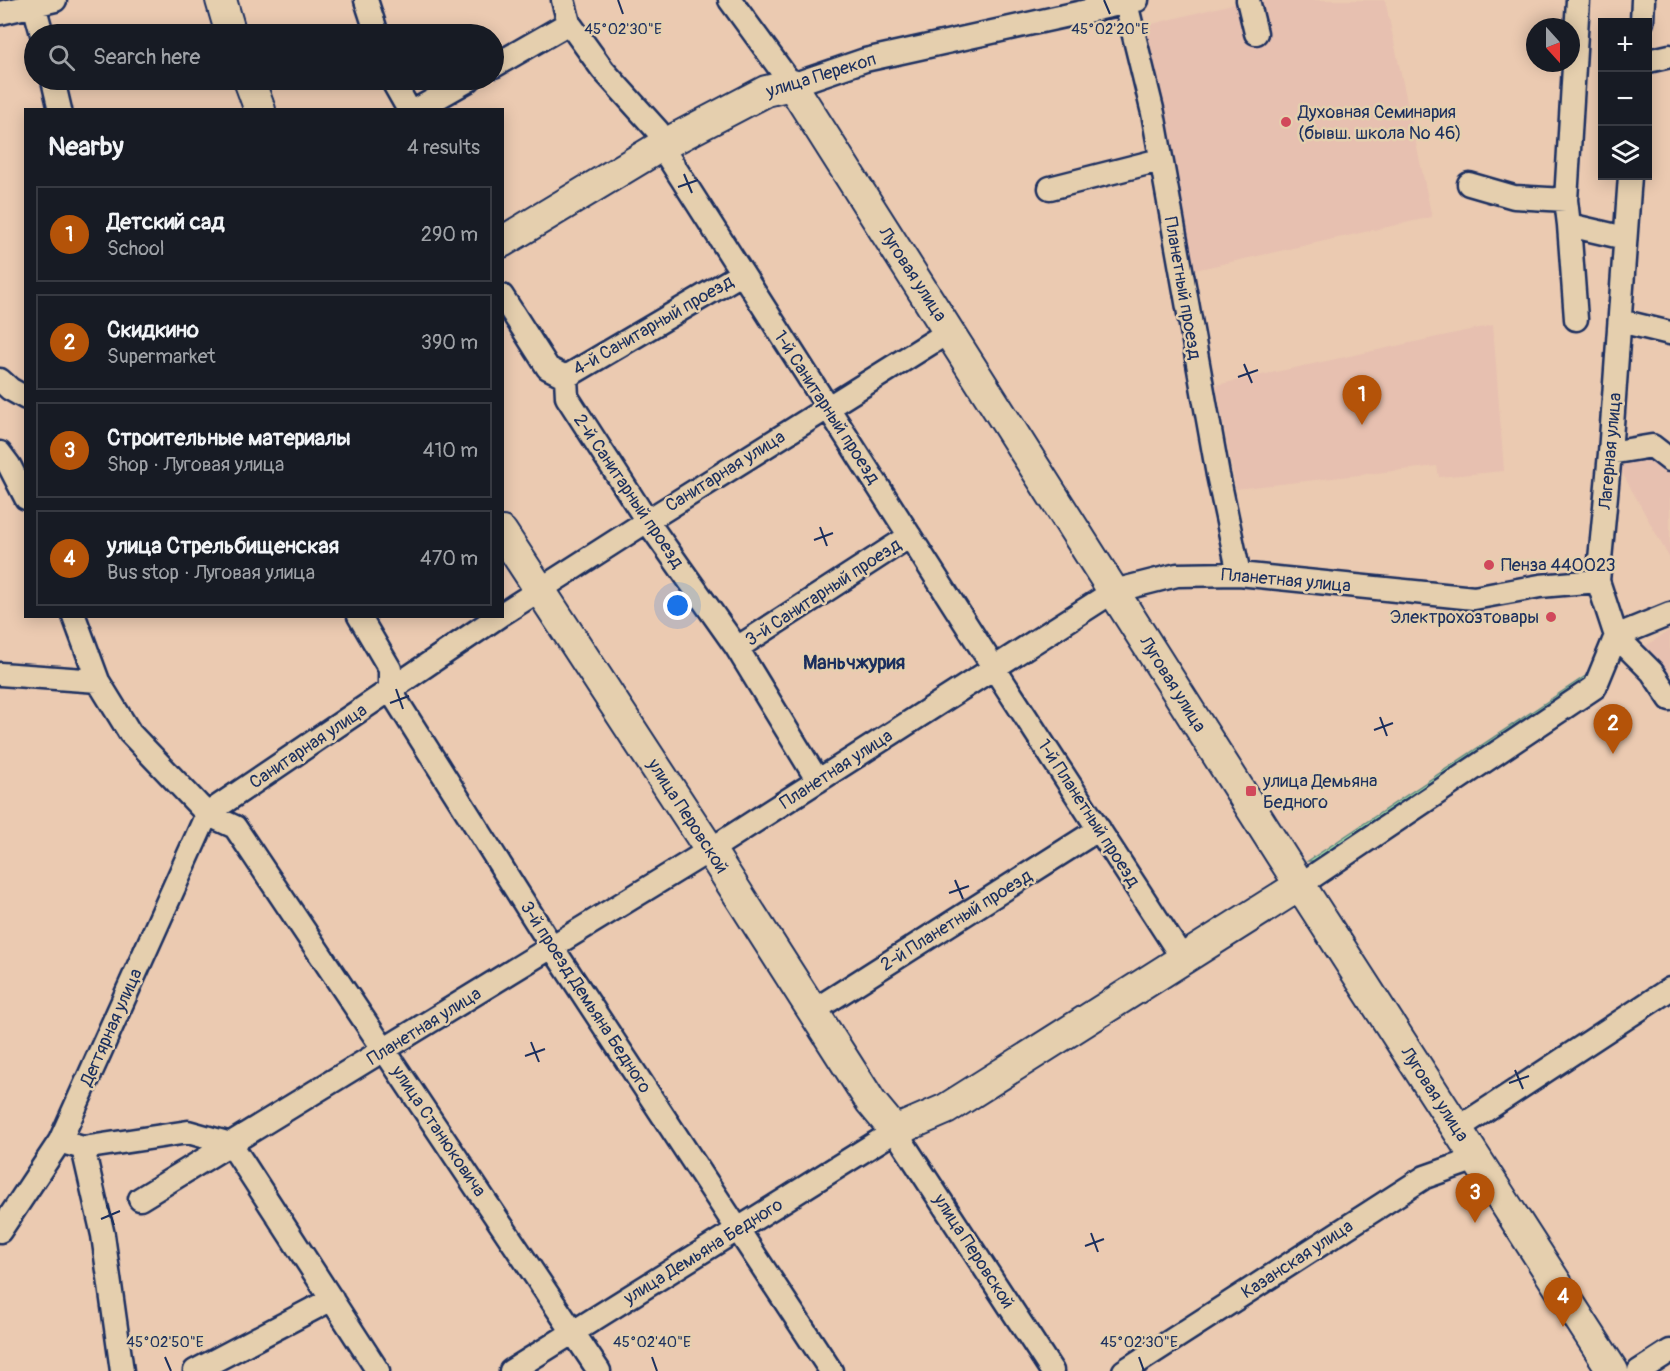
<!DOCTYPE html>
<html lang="en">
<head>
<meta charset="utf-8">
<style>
	body { margin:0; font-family:Pangolin,sans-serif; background:#20242c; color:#f1f3f6 }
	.controls { position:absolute; right:18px; top:18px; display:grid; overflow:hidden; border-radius:0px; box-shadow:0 3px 15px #0003 }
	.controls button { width:54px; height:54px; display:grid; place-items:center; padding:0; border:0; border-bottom:2px solid #363941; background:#171b24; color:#f1f3f6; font:30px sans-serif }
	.compass { position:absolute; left:1526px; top:18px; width:54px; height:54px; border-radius:50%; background:#171b24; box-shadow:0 3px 15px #0003; rotate:159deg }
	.you { position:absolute; left:678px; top:606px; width:21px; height:21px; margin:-15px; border:4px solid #fff; border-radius:50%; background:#1a73e8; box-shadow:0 0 0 9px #1a73e833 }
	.badge { display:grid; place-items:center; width:39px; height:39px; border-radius:50%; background:#b45309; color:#fff; font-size:20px; font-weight:700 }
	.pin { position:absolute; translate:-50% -50px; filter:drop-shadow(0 2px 3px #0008) }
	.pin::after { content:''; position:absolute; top:32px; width:21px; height:18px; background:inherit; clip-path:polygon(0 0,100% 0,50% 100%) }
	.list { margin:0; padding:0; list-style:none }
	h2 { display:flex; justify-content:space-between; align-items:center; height:78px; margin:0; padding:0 24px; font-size:26px }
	h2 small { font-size:20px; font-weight:400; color:#9ea1a6 }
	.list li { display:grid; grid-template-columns:39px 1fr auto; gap:18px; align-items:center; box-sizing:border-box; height:96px; margin:0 12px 12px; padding:0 12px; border:2px solid #363941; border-radius:0px }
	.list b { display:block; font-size:22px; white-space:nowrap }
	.list p { margin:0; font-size:20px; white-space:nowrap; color:#9ea1a6 }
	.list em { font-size:20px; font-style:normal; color:#9ea1a6 }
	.icon { flex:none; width:33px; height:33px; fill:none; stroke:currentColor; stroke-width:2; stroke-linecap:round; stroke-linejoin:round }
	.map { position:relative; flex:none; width:1670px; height:1371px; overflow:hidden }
	.search { position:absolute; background:#171b24; box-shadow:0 3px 15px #0003; left:24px; top:24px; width:480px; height:66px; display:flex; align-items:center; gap:15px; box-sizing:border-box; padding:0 21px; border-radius:33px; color:#9ea1a6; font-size:22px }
	.panel { position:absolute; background:#171b24; box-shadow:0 3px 15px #0003; left:24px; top:108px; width:480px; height:510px; border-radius:0px }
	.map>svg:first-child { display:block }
</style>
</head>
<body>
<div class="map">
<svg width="1670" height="1371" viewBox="0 0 1670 1371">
	<rect width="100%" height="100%" fill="#ebcab1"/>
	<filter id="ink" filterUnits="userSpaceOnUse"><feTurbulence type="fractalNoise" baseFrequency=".0167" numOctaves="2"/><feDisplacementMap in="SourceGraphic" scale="12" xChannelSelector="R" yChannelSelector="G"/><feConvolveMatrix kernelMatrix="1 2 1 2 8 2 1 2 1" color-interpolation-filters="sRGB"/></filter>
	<g filter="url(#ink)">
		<!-- built -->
		<path fill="#e7c0b0" d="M1248,0H1385L1432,217L1195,270L1140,27Z
			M1493,325L1504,471L1439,477L1437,466L1236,489L1216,385Z
			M1658,446L1670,463V559L1619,467Z
			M1670,630V683L1641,649Z"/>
		<!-- green -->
		<path fill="#b0e8ac" stroke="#668c85" stroke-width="1.5" d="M1587,675L1585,686L1324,861H1308Z"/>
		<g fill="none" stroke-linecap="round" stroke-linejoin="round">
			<defs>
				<path id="minor" d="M366,0L377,34
					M563,0L569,23L603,70L658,131L661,146L994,668L1183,959
					M730,0L792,85L865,60L1137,0
					M1248,0L1256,33
					M1578,0L1566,200L1569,225L1625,238
					M1126,3L1153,113L1218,475L1239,574
					M34,5L42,34
					M0,13L55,0
					M1642,22L1643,0
					M1648,61L1670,56
					M494,66L569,23
					M53,80L60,110
					M392,80L409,110
					M416,110L469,80
					M1630,176L1610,453L1598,581L1616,636L1652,672L1670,699
					M1469,184L1514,197L1566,200
					M1050,188L1160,160
					M1569,225L1576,319
					M502,296L548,368L566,377L567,397L647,521L737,648L818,781
					M1620,321L1670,333
					M566,377L741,274
					M0,380L10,389L26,398
					M0,453L9,465L26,498
					M1610,453L1652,446L1670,460
					M502,614L647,521L950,331
					M74,616L98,681L130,733L207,814L235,827L599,1371
					M359,616L390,669V690L552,947L831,1371
					M737,648L910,536
					M0,674L98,681
					M207,814L499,616
					M1300,885L1595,687L1616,636L1670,614
					M813,1011L1099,829
					M1457,1129L1670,989
					M69,1144L83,1148L103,1235L122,1371
					M83,1148L188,1132L231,1144L378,1371
					M140,1199L710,850L1114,591L1177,575L1239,574L1474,598L1540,586L1598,581
					M0,1231L60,1141L207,814
					M195,1371L332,1299
					M511,1371L895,1131L1052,1371
					M1124,1371L1425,1177L1476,1159
					M1639,1371L1670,1351"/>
				<path id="major" d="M221,0L231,34
					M249,80L260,110
					M502,242L661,146L766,91L792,85L1300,885L1613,1371
					M502,532L710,850L871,1102L895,1131L946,1109L1300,885"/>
			</defs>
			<!-- minor casing -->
			<use href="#minor" stroke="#1b2f5e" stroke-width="27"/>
			<!-- major casing -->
			<use href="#major" stroke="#1b2f5e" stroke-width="34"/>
			<!-- minor -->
			<use href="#minor" stroke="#e5cfae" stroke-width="22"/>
			<!-- major -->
			<use href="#major" stroke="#e5cfae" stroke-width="30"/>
		</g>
	</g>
	<!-- ticks -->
	<path fill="none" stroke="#1b2f5e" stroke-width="2" d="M618,0L623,14M1104,0L1110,14M684,174L692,193M678,187L698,180M1244,364L1252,383M1238,377L1258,370M820,527L827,546M814,540L833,533M396,689L403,709M390,703L409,696M1380,717L1387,736M1374,730L1393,723M955,880L963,899M949,893L969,886M531,1042L539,1062M525,1056L545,1049M1515,1070L1523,1089M1509,1083L1529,1076M107,1205L114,1225M101,1219L120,1211M1091,1233L1098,1252M1085,1246L1104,1239M165,1357L171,1371M652,1357L657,1371M1139,1357L1144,1371"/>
	<!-- markers -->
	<g fill="#d1495b" stroke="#e5cfae" stroke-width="2">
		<circle cx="1286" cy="122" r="6"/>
		<circle cx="1489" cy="565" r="6"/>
		<circle cx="1551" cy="617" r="6"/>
		<rect x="1245" y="785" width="12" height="12" rx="3"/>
	</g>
	<g text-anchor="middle" stroke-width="5" stroke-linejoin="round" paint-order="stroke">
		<!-- street labels -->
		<g font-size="18" fill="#1b2f5e" stroke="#e5cfae">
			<text transform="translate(821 75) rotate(-17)" y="6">улица Перекоп</text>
			<text transform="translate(913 274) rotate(57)" y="6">Луговая улица</text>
			<text transform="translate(1183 288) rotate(80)" y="6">Планетный проезд</text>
			<text transform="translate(653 325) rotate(-30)" y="6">4-й Санитарный проезд</text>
			<text transform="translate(827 407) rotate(57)" y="6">1-й Санитарный проезд</text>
			<text transform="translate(1610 451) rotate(-85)" y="6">Лагерная улица</text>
			<text transform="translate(725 471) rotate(-32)" y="6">Санитарная улица</text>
			<text transform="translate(629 491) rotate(56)" y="6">2-й Санитарный проезд</text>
			<text transform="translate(1286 580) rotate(5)" y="6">Планетная улица</text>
			<text transform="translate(823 592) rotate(-33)" y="6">3-й Санитарный проезд</text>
			<text transform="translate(1173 684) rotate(58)" y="6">Луговая улица</text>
			<text transform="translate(308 746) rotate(-34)" y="6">Санитарная улица</text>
			<text transform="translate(836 769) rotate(-33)" y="6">Планетная улица</text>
			<text transform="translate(1089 813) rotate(57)" y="6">1-й Планетный проезд</text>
			<text transform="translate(688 816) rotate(57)" y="6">улица Перовской</text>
			<text transform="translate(956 920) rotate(-32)" y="6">2-й Планетный проезд</text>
			<text transform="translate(586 997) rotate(57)" y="6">3-й проезд Демьяна Бедного</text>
			<text transform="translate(424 1026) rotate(-32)" y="6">Планетная улица</text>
			<text transform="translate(111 1027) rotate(-66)" y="6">Дегтярная улица</text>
			<text transform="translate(1435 1094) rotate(57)" y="6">Луговая улица</text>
			<text transform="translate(439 1131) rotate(56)" y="6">улица Станюковича</text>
			<text transform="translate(703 1251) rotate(-32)" y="6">улица Демьяна Бедного</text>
			<text transform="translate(974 1251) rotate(57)" y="6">улица Перовской</text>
			<text transform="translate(1297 1259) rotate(-33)" y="6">Казанская улица</text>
		</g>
		<!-- poi labels -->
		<g font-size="18" fill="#1b2f5e" stroke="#e5cfae" text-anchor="start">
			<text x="1298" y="118">Духовная Семинария<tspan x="1298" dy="21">(бывш. школа № 46)</tspan></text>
			<text x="1501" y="571">Пенза 440023</text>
			<text x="1539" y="623" text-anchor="end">Электрохозтовары</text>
			<text x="1263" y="787">улица Демьяна<tspan x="1263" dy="21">Бедного</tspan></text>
		</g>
		<!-- neighbourhood labels -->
		<g font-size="20" font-weight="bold" fill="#1b2f5e" stroke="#e5cfae">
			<text x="854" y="669">Маньчжурия</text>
		</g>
	</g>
	<g font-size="15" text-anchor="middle" fill="#1b2f5e" stroke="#e5cfae" stroke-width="5" stroke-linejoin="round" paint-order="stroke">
		<text x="623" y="34">45°02'30"E</text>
		<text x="1110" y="34">45°02'20"E</text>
		<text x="165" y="1347">45°02'50"E</text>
		<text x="652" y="1347">45°02'40"E</text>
		<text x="1139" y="1347">45°02'30"E</text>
	</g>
</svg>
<div class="controls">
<button>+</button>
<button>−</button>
<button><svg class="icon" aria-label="layers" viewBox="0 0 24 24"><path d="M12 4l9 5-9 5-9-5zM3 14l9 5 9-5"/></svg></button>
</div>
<svg class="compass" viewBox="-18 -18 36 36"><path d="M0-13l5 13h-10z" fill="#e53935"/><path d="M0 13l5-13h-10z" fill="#9ea1a6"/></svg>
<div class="you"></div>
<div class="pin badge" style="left:1362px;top:425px">1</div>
<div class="pin badge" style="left:1613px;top:754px">2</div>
<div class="pin badge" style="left:1475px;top:1223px">3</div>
<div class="pin badge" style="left:1563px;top:1327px">4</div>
<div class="search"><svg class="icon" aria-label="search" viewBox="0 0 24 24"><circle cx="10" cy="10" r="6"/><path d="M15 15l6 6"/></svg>Search here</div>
<section class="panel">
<h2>Nearby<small>4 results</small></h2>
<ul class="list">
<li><span class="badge">1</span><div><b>Детский сад</b><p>School</p></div><em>290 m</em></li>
<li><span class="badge">2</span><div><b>Скидкино</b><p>Supermarket</p></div><em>390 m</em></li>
<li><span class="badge">3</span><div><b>Строительные материалы</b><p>Shop · Луговая улица</p></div><em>410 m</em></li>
<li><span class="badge">4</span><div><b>улица Стрельбищенская</b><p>Bus stop · Луговая улица</p></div><em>470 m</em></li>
</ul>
</section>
</div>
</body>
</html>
